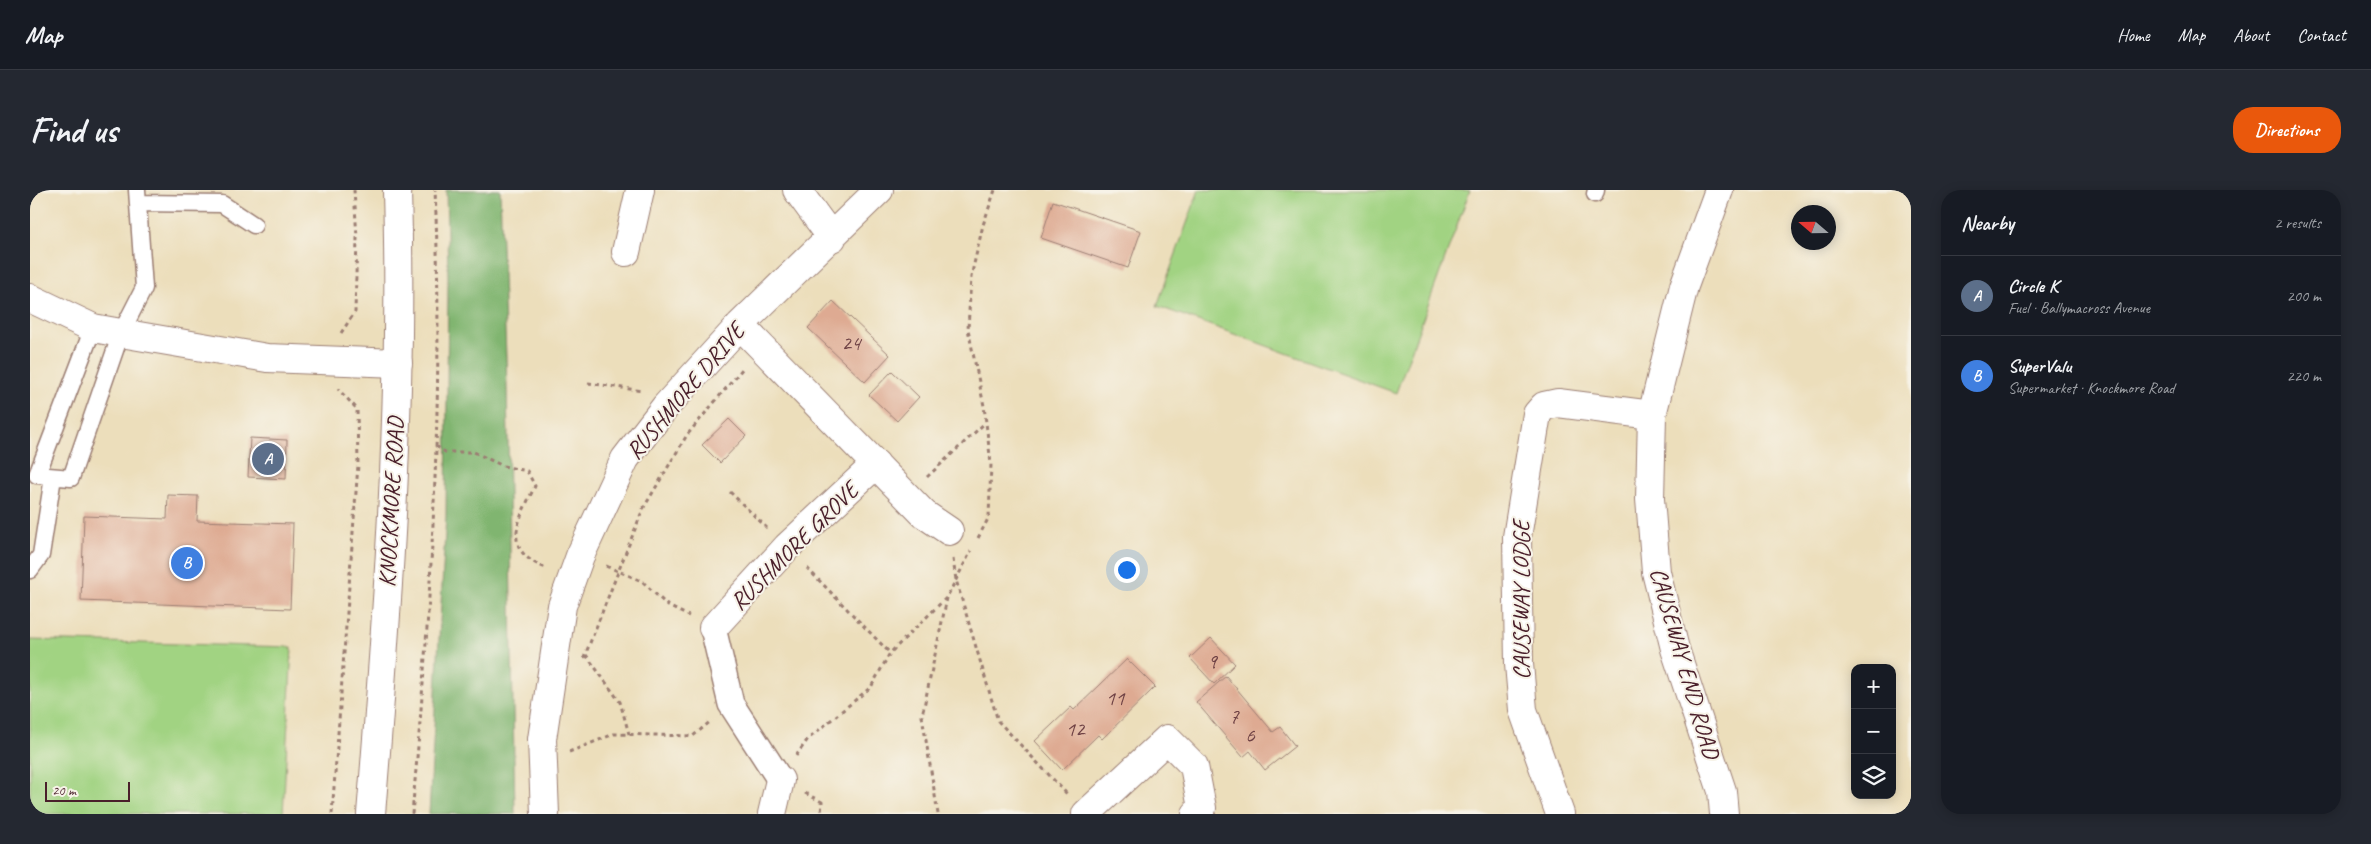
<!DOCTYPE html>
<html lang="en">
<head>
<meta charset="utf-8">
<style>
	body { margin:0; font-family:Caveat,sans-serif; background:#242831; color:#f1f3f6 }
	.controls { position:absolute; right:15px; bottom:15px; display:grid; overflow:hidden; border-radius:10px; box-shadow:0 2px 12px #0003 }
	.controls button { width:45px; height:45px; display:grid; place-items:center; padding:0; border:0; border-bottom:1px solid #363941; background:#171b24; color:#f1f3f6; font:25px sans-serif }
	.compass { position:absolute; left:1761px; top:15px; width:45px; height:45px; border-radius:50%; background:#171b24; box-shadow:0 2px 12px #0003; rotate:290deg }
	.scale { position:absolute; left:15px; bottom:12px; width:85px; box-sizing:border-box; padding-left:5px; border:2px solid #4a1f2b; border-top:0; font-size:14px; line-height:18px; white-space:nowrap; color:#4a1f2b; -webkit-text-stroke:4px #f7f3e8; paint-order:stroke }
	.you { position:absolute; left:1096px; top:379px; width:18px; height:18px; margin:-12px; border:4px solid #fff; border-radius:50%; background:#1a73e8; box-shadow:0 0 0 8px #1a73e833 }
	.badge { display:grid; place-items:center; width:32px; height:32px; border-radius:50%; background:#ea580c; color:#fff; font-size:16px; font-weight:700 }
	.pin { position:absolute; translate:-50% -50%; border:2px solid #fff; box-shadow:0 1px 5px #0006 }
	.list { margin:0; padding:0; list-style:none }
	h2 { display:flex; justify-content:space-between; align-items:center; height:65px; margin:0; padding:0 20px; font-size:21px }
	h2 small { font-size:16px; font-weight:400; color:#9ea1a6 }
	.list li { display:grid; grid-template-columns:32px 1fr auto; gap:15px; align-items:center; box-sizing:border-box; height:80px; padding:0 20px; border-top:1px solid #363941 }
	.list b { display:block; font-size:19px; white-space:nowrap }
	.list p { margin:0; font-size:16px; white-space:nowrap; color:#9ea1a6 }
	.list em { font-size:16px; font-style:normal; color:#9ea1a6 }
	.icon { flex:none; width:28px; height:28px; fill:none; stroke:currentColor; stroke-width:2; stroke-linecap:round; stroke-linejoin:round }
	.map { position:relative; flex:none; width:1881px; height:624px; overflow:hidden; border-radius:20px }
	header { display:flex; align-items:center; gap:30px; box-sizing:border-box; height:70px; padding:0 25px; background:#171b24; border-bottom:1px solid #363941 }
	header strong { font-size:24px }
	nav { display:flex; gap:28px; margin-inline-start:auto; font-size:18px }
	.intro { display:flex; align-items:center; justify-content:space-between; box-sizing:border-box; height:120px; padding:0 30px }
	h1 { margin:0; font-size:35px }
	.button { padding:12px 22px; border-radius:20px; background:#ea580c; color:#fff; font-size:18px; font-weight:700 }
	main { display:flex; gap:30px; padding:0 30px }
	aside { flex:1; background:#171b24; border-radius:20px; box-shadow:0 2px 12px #0003 }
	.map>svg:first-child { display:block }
</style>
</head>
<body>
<header>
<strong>Map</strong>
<nav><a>Home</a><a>Map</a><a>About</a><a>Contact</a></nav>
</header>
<div class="intro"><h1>Find us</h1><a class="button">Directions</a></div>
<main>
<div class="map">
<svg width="1881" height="624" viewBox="0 0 1881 624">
	<rect width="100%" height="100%" fill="#f7f3e8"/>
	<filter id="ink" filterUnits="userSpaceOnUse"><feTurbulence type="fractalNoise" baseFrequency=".02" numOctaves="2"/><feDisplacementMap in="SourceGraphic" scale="10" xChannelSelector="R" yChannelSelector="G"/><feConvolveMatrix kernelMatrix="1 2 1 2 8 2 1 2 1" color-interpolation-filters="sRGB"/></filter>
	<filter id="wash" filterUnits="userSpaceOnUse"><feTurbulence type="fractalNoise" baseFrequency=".0096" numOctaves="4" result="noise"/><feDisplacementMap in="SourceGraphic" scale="20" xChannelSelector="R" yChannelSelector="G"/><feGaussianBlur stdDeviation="1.12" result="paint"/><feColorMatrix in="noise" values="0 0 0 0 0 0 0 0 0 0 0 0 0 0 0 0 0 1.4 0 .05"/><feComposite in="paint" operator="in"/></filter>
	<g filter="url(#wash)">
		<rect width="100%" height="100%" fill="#ecdebb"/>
		<!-- green -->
		<path fill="#a1d382" stroke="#767956" d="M1169,0H1440L1366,203L1127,116Z
			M0,450L262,457L253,624H0Z"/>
		<!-- forest -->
		<path fill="#80b570" stroke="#656a4e" d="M416,0H470L477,195L485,624H399L416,326L418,87Z"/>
		<g id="blocks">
			<!-- building -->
			<path fill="#deaa92" d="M1023,11L1111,41L1098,78L1011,48Z
				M803,111L860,165L835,192L778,138Z
				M862,181L889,207L867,231L839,205Z
				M699,229L716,246L690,273L672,255Z
				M220,248L257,250L256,289L218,287Z
				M138,305L168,306L167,331L263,334L260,419L51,411L54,326L137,329Z
				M1181,448L1205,474L1184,494L1160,468Z
				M1097,469L1125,497L1072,549L1068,545L1032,580L1005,551L1041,517L1044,520Z
				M1196,486L1243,542L1250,537L1265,556L1235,580L1220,561L1213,567L1166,512Z"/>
		</g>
	</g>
	<g filter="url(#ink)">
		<use href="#blocks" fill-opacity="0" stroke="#9b7e73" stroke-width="1"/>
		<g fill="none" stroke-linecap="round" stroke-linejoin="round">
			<defs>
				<path id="service" d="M1565,4L1566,0
					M108,13L192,14L224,35
					M63,138L7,285L41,288L91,143L114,98L107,0
					M0,380L11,365L23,287"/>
				<path id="pedestrian" d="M683,438L701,514L750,590"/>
				<path id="minor" d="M767,0L802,48
					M1689,0L1654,96L1622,225L1620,309L1626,382L1645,459L1692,601L1694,624
					M596,62L610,0
					M0,108L63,138L91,143L237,168L368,173
					M710,135L894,324L919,341
					M683,438L757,357L846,274
					M515,624L512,549L532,416L550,366L595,269L636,216L710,135L849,0
					M742,624L750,590
					M1056,624L1137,549L1164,576L1172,618L1166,624
					M1530,624L1493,520L1489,474L1487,347L1507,224L1514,216L1528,213L1622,225"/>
				<path id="primary" d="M341,624C358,417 373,208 367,0"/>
			</defs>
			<!-- service casing -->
			<use href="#service" stroke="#9b7e73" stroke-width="19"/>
			<!-- pedestrian casing -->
			<use href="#pedestrian" stroke="#9b7e73" stroke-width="28"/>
			<!-- minor casing -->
			<use href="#minor" stroke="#9b7e73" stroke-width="30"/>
			<!-- primary casing -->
			<use href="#primary" stroke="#9b7e73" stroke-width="30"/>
			<!-- path -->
			<path stroke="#9b7e73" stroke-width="3" stroke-dasharray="4 4" stroke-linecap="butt" d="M311,143L325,122L327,48L324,0
				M558,193L613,201
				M406,256L415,262H444L473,276L497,281L505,296C489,329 469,360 516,378
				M897,287L955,233
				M700,302L737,338
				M948,348L959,327L961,274L954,216L938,139L941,87L953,35L965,0
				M923,369L926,390L968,531L1037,604
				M576,376L612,391L638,416L659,426
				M777,378L860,463
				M556,465L590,512L599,544
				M554,468L613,319L657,245L713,178
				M539,562L584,544L663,546L681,531
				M766,566L778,549L841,497L860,463L917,407L941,361
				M775,603L792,612L791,624
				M302,624L328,275L327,219L308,199
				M382,624C401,417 414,208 405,0
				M908,624L892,526L917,408"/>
			<!-- service -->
			<use href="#service" stroke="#fff" stroke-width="16"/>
			<!-- pedestrian -->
			<use href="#pedestrian" stroke="#fff" stroke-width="25"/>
			<!-- minor -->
			<use href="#minor" stroke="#fff" stroke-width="28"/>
			<!-- primary -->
			<use href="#primary" stroke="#fff" stroke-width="28"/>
		</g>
	</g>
	<g text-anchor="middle" stroke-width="4" stroke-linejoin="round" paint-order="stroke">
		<!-- number labels -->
		<g font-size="21" fill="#6f4245">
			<text x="821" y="160">24</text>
			<text x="1182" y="478">9</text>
			<text x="1085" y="515">11</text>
			<text x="1204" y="533">7</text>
			<text x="1045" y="546">12</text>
			<text x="1220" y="552">6</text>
		</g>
		<!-- street labels -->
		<g font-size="24" fill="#4a1f2b" stroke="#f7f3e8">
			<text transform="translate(655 201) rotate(-50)" y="8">RUSHMORE DRIVE</text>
			<text transform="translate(361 312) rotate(-87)" y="8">KNOCKMORE ROAD</text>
			<text transform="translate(764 356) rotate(-45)" y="8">RUSHMORE GROVE</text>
			<text transform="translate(1491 410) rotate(-90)" y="8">CAUSEWAY LODGE</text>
			<text transform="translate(1655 473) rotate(74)" y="8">CAUSEWAY END ROAD</text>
		</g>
	</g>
</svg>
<div class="controls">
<button>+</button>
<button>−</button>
<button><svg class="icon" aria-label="layers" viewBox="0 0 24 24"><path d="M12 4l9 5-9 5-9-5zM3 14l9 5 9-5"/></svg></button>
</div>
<svg class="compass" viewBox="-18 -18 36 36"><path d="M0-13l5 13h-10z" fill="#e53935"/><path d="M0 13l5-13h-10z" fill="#9ea1a6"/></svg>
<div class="scale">20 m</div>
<div class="you"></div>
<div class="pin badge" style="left:238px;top:269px;background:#5c6f8a">A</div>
<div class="pin badge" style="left:157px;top:373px;background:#3f7fe0">B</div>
</div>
<aside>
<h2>Nearby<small>2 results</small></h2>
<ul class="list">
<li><span class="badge" style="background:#5c6f8a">A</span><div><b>Circle K</b><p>Fuel · Ballymacross Avenue</p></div><em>200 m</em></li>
<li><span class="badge" style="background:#3f7fe0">B</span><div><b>SuperValu</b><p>Supermarket · Knockmore Road</p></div><em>220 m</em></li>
</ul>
</aside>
</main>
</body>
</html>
